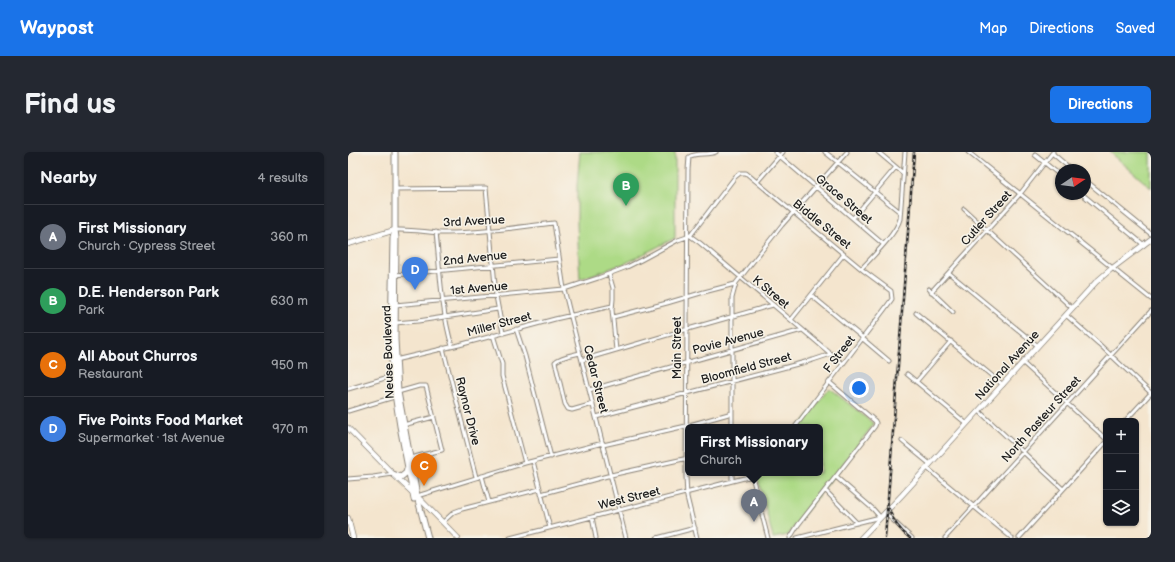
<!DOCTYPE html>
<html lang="en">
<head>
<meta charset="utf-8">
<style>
	body { margin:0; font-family:"Balsamiq Sans",sans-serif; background:#242831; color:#f1f3f6 }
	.controls { position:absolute; right:12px; bottom:12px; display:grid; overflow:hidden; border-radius:6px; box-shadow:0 1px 3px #0004 }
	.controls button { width:36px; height:36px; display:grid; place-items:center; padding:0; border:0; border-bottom:1px solid #363941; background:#171b24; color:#f1f3f6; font:20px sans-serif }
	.compass { position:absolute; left:707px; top:12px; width:36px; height:36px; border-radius:50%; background:#171b24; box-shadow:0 1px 3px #0004; rotate:77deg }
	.you { position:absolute; left:511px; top:236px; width:14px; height:14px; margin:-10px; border:3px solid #fff; border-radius:50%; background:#1a73e8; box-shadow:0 0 0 6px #1a73e833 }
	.badge { display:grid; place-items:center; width:26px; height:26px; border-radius:50%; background:#1a73e8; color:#fff; font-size:13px; font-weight:700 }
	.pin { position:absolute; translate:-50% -33px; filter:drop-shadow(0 1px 2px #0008) }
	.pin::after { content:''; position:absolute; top:21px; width:14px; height:12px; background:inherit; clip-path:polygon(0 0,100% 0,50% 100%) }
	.popup { position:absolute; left:337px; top:272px; width:138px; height:52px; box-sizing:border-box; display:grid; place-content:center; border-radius:6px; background:#171b24; filter:drop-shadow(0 1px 3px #0005); font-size:13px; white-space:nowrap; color:#9ea1a6 }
	.popup b { font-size:15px; color:#f1f3f6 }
	.popup::after { content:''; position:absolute; left:50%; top:100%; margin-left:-8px; border:8px solid transparent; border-top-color:#171b24 }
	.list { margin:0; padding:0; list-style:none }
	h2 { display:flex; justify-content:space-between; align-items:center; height:52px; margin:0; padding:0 16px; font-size:17px }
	h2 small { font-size:13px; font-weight:400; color:#9ea1a6 }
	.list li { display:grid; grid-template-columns:26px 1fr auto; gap:12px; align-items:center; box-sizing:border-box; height:64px; padding:0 16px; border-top:1px solid #363941 }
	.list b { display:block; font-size:15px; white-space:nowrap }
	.list p { margin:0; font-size:13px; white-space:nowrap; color:#9ea1a6 }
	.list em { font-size:13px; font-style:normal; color:#9ea1a6 }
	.icon { flex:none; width:22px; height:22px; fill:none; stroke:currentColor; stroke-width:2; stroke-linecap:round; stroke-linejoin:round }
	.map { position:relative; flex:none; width:803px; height:386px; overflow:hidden; border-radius:6px }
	header { display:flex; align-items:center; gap:24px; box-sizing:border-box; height:56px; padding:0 20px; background:#1a73e8; color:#fff }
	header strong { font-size:19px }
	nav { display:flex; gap:22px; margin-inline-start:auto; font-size:14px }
	.intro { display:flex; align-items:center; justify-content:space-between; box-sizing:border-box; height:96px; padding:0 24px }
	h1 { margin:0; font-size:28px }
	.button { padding:10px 18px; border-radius:6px; background:#1a73e8; color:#fff; font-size:14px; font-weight:700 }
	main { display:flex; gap:24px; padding:0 24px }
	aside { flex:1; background:#171b24; border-radius:6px; box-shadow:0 1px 3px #0004 }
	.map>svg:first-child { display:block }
</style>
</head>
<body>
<header>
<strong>Waypost</strong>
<nav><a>Map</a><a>Directions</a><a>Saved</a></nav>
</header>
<div class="intro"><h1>Find us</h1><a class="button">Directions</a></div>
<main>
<aside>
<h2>Nearby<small>4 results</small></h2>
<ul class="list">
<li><span class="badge" style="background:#6b7280">A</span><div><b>First Missionary</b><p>Church · Cypress Street</p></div><em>360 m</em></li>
<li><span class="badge" style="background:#2e9e5b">B</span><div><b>D.E. Henderson Park</b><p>Park</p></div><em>630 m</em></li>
<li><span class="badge" style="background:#e8710a">C</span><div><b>All About Churros</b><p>Restaurant</p></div><em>950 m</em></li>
<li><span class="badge" style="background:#3f7fe0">D</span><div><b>Five Points Food Market</b><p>Supermarket · 1st Avenue</p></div><em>970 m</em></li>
</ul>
</aside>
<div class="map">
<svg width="803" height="386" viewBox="0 0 803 386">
	<rect width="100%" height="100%" fill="#f7f3e8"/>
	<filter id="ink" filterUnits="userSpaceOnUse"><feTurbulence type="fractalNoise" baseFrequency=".025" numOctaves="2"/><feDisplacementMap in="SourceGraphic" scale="8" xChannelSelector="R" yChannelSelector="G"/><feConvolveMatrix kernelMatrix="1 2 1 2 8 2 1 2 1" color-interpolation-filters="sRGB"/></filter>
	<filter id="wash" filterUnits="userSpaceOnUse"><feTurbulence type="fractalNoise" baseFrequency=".012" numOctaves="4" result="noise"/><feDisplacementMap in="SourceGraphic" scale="16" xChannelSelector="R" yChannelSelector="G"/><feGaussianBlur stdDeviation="0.9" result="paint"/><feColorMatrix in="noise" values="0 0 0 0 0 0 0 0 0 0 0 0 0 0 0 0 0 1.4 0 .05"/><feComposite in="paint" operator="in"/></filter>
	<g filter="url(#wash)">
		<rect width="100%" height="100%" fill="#f4e5ce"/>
		<!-- green -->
		<path fill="#adda86" stroke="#647b51" d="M232,0H327V86L278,111L232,127L229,73V34Z
			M762,0H803V36Z
			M481,236L526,272L440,383L425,386L410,327L415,321H472V275H451Z"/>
	</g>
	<g filter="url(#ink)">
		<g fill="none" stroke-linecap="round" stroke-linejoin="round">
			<defs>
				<path id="street" d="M427,0L535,92
					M477,0L552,60
					M530,0L555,21
					M620,0L803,147
					M704,1L724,18
					M687,3L713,24
					M737,28L803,82
					M409,30L435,0
					M47,37L138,36L148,144L155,181
					M734,42L796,93
					M616,57L724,156
					M505,66L548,15
					M47,78C66,77 81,81 99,81C135,81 171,75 206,71L216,137L278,386
					M88,80C92,118 93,157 104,194
					M341,83L352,91L495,212
					M342,84L387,25L392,21H398L516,119L543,139L544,147L536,158L447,275
					M514,116C525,104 548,82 552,67L557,0
					M601,121L690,194
					M261,122L265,136V147L264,158L268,198
					M47,123L211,107
					M581,137L605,160
					M583,140L672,42L705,0
					M463,143L515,186
					M47,153L216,137L250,126L279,115L293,108L330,88L339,85
					M568,161L655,233
					M718,163L751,192L803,241
					M265,165L319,151L356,140L387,132
					M443,168L496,102
					M47,171L70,169L150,157
					M168,177L177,204L203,305
					M145,183L154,212V224L177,311
					M515,187L541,209
					M95,196L128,325
					M232,201C224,203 213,204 207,210L217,252L220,257L224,258L245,252
					M47,208L111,193L207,167L264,154
					M234,208L333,179L425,153
					M675,211L758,287
					M559,222L619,272
					M568,230L603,189
					M0,237L44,224
					M241,238L454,178
					M50,240L71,234H78L94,298L62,306
					M0,259L46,245
					M631,259L715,337
					M248,265L465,208L483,202
					M777,269L803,241
					M55,273L86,265
					M384,275V146L388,131L434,73L499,0
					M554,289L582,312
					M255,293L338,274L384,261
					M185,309L202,376
					M579,316L664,386
					M384,321V329
					M134,324L141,350
					M404,324L420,386
					M0,327L25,325L45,322
					M477,338L509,371
					M193,342L263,323L340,306
					M69,344L177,311L255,291
					M537,361L564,386
					M244,365L248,386
					M95,370L106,360L114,357L192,337
					M162,386L404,324L411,321
					M309,386L347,376
					M349,386L339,345L338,324L340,18L341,5C349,0 359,4 368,0
					M442,386L450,373L527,274L528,271L527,269L481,230
					M449,386L532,365L525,357L488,325
					M597,386L803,159
					M671,386L758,290"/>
				<path id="secondary" d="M0,92L47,78
					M0,276L45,322L65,341L69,344L110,386
					M0,366L5,386
					M513,386L554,343L748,130L762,118L803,87"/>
				<path id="primary" d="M47,0V78L48,86L47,187L50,240L69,344L80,386
					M47,79L45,86L43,187L45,229L52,274L66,347
					M45,322L53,325L58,321L59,317"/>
			</defs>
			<!-- street casing -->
			<use href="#street" stroke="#888075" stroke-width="5"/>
			<!-- secondary casing -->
			<use href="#secondary" stroke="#888075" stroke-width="6"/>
			<!-- primary casing -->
			<use href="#primary" stroke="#888075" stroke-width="7"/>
			<!-- street -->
			<use href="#street" stroke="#fff" stroke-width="3"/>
			<!-- secondary -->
			<use href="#secondary" stroke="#fff" stroke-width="4.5"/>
			<!-- primary -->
			<use href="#primary" stroke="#fff" stroke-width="5"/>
			<defs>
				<path id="rail" d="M541,357C545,370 551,378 562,386
					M537,386L566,0"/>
			</defs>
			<!-- rail casing -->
			<use href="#rail" stroke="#1c1c1c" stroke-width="2.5"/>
			<!-- rail -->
			<use href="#rail" stroke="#f7f3e8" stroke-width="1" stroke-dasharray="3" stroke-linecap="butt"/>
		</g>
	</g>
	<g text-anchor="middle" stroke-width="3" stroke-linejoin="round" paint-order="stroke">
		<!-- street labels -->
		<g font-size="12" fill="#1c1c1c" stroke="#f7f3e8">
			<text transform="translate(496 47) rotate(40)" y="4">Grace Street</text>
			<text transform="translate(638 66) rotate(-48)" y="4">Cutler Street</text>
			<text transform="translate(126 69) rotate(-3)" y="4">3rd Avenue</text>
			<text transform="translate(474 72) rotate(39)" y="4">Biddle Street</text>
			<text transform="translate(127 106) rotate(-6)" y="4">2nd Avenue</text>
			<text transform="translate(131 136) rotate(-5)" y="4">1st Avenue</text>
			<text transform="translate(423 140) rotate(40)" y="4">K Street</text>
			<text transform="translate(151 172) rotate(-15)" y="4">Miller Street</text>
			<text transform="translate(380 189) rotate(-15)" y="4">Pavie Avenue</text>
			<text transform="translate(329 196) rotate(-90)" y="4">Main Street</text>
			<text transform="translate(40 200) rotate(-92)" y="4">Neuse Boulevard</text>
			<text transform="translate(491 202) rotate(-52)" y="4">F Street</text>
			<text transform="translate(659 213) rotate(-48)" y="4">National Avenue</text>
			<text transform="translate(398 216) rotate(-15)" y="4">Bloomfield Street</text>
			<text transform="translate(248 227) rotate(76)" y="4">Cedar Street</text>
			<text transform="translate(120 259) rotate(76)" y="4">Raynor Drive</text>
			<text transform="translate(693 267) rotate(-48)" y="4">North Pasteur Street</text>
			<text transform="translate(281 346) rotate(-14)" y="4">West Street</text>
		</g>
	</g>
</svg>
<div class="controls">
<button>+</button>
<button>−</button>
<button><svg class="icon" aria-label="layers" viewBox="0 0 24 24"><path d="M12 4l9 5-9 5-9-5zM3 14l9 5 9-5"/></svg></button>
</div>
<svg class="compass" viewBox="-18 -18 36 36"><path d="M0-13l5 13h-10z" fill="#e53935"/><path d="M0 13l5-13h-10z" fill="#9ea1a6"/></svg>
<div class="you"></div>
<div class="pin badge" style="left:406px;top:370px;background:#6b7280">A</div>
<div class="popup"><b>First Missionary</b>Church</div>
<div class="pin badge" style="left:278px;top:54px;background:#2e9e5b">B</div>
<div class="pin badge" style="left:76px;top:334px;background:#e8710a">C</div>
<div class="pin badge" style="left:67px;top:138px;background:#3f7fe0">D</div>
</div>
</main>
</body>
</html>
